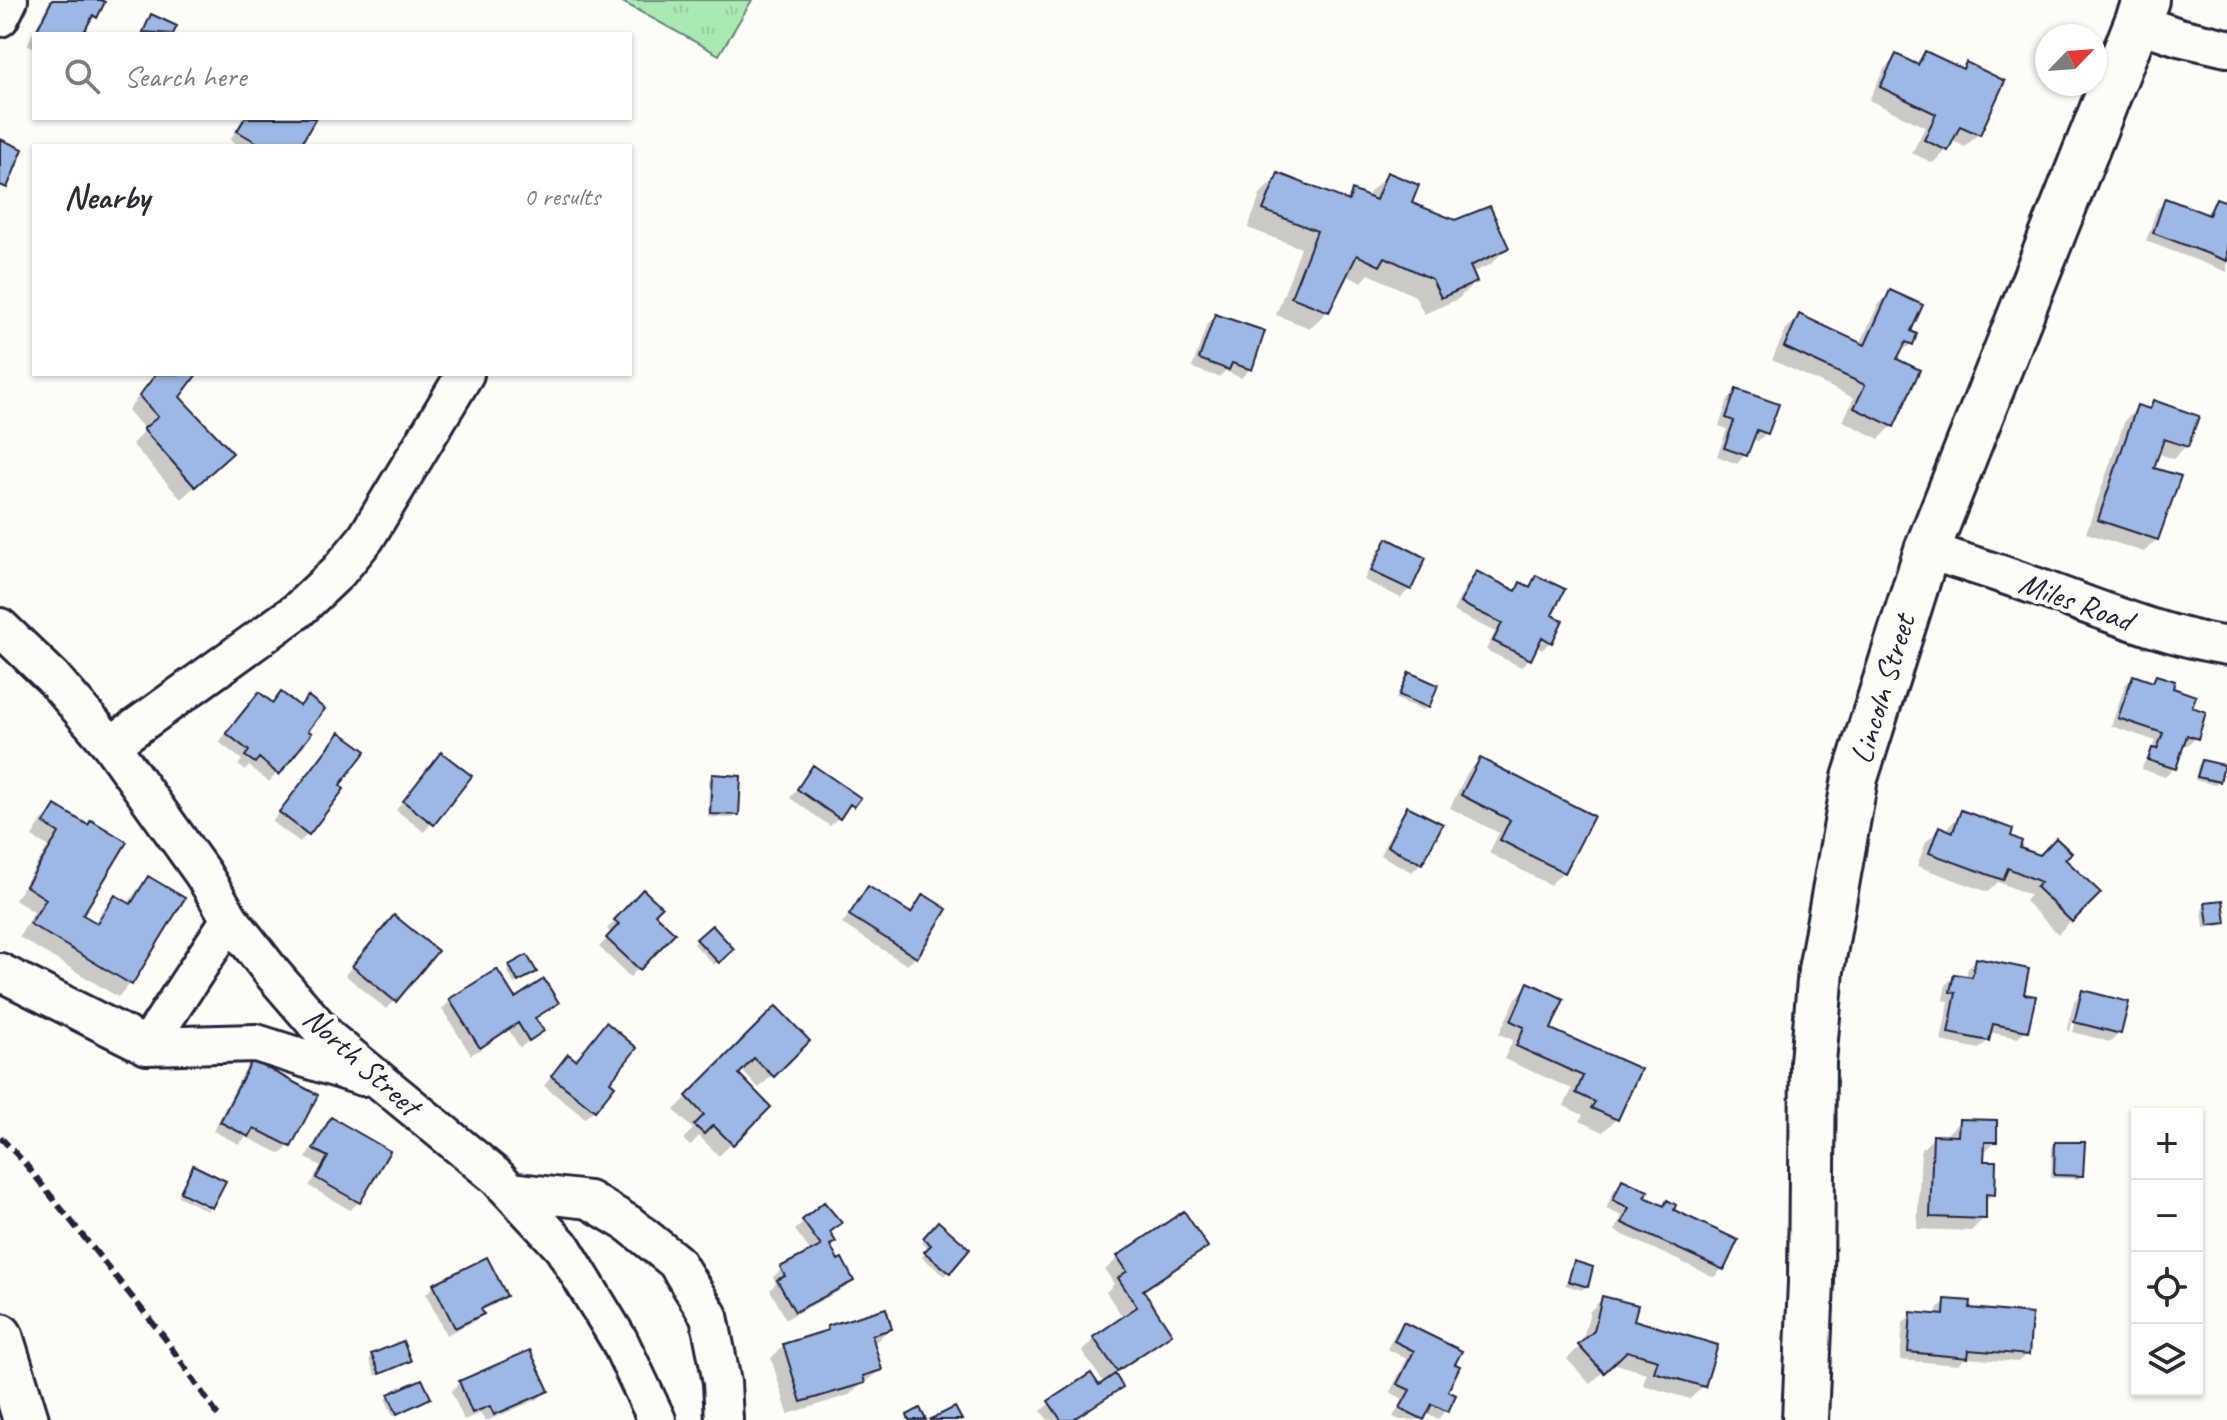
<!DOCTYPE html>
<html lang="en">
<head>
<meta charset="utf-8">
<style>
	body { margin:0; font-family:Caveat,sans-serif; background:#f2f2f3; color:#2b2b33 }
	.controls { position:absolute; right:24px; bottom:24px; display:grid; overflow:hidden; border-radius:0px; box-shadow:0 2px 6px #0004 }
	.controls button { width:72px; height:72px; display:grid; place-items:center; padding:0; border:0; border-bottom:2px solid #e1e1e2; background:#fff; color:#2b2b33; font:40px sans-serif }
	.compass { position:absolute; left:2035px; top:24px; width:72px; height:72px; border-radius:50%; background:#fff; box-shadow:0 2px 6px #0004; rotate:65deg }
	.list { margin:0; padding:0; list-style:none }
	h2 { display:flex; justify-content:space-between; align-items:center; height:104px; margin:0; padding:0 32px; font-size:34px }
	h2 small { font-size:26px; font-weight:400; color:#7c7c81 }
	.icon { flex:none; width:44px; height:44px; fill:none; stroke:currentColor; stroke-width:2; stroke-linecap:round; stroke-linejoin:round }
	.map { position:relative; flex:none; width:2227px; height:1420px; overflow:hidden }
	.search { position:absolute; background:#fff; box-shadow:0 2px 6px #0004; left:32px; top:32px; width:600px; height:88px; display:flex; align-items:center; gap:20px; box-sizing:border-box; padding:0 28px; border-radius:0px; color:#7c7c81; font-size:30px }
	.panel { position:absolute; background:#fff; box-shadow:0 2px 6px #0004; left:32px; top:144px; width:600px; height:232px; border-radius:0px }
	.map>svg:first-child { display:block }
</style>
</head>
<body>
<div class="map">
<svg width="2227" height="1420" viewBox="0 0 2227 1420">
	<defs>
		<pattern id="park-tufts" width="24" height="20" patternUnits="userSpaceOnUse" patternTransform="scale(2)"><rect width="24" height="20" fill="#aaeab2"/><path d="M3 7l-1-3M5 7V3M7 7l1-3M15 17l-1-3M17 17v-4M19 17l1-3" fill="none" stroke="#92c89a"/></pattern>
	</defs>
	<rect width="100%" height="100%" fill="#fdfcf7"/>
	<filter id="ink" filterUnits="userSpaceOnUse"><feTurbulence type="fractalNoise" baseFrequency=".0125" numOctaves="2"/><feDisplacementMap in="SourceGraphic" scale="16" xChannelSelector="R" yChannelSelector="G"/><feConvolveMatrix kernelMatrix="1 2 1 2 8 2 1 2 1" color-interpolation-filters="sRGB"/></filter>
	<g filter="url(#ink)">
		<!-- park -->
		<path fill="url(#park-tufts)" stroke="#668676" stroke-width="2" d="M619,0H752L719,55Z"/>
		<!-- shadow -->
		<path fill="#0003" d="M50,0H96V16L81,34H34V48L27,45Z
			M152,16L174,27L171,34H141Z
			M1925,53L1961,70L1967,64L1978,134L1965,147L1951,140L1946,150L1933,163L1912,153L1925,127L1869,100L1884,69L1896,57L1914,65Z
			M243,118H314L297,146H240L230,140Z
			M1387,175L1409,204L1507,248L1490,265L1471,273L1475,282L1458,299L1424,314L1415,296L1369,274L1362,282L1345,275L1328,311L1310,328L1276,315L1301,248L1248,228L1261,193L1278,176L1344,201L1353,192L1367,198L1370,192Z
			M2216,200L2227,204V272L2146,241L2157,209L2166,201L2205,215Z
			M1891,292L1911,344L1897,356L1892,426L1879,439L1843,421L1854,398L1772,360L1786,329L1799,317L1860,344L1878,305Z
			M1216,316L1250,369L1241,378L1225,371L1219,377L1192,368L1207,324Z
			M155,374H195L177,397L218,466L181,499L132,444L145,430L128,410Z
			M1737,391L1766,433L1758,441L1751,439L1745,455L1737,464L1717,456L1727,429L1719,426L1728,399Z
			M2154,402L2186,446L2173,459L2157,453L2152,469L2157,539L2144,552L2086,533L2125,420L2138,407L2146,410Z
			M1387,541L1423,559L1409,589L1401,598L1364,580L1379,549Z
			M1476,574L1513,592L1520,585L1527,588L1536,577L1550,616V642L1542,650L1535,646L1529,659L1521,667L1486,650L1495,632L1453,611L1468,582Z
			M1409,674L1427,707L1423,710L1396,699Z
			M2133,677L2150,683L2156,677L2189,709L2196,738L2187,746L2182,744L2174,768L2165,777L2141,769L2156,741L2111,726L2125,685Z
			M281,694L277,773L269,782L249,766L245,770L238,765L242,760L219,742L250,703L271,704Z
			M332,743L337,786L308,833L300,842L272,822Z
			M441,754L469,777L424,832L396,810Z
			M1480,760L1563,872L1550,885L1489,853L1499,833L1450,808L1467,773Z
			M2202,762L2219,781L2215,785L2195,780L2198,765Z
			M813,768L858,798L830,826L790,798Z
			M713,776L737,814L733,818L708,817L709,780Z
			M55,808L80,916L94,924L102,910L115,897L128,904L136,891L149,878L130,984L118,997L19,937L34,912L15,900L48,846L32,837L42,820Z
			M1408,808L1421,863L1412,872L1380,855L1399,817Z
			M1962,813L2008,837L2017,849L2040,857L2062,859L2098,893L2058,934L2025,901L2030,895L1998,882L1988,892L1917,866L1926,842L1939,829L1946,831L1949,826Z
			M868,888L909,914L923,897L916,957L907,965L842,924Z
			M643,892L652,914L672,933L630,977L599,947L612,934L607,929Z
			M2206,904L2224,922L2220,926L2204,928L2202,908Z
			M386,926L395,1000L386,1009L345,975Z
			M711,928L731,949L714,965L694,944Z
			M1976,960L2022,995L2026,1030L2018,1038L1989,1032L1988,1040L1979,1049L1941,1041L1949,1001L1943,1000L1946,984L1955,976L1966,978L1968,968Z
			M510,967L531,975L514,984L507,970Z
			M1529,985L1549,1030L1616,1119L1603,1132L1580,1121L1583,1115L1564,1106L1572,1089L1504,1059L1513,1040L1499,1034L1516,998Z
			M2083,992L2119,1033L2110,1042L2073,1032L2082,1000H2078L2070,1031H2067L2074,1001Z
			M450,1001H514L557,1002L534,1020L541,1031L520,1048L509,1030L471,1055L442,1009Z
			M776,1009L807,1041L759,1088L740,1069L736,1074L768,1107L719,1156L699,1136L690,1146L683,1139L693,1129L674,1110Z
			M252,1063L289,1146L281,1154L246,1137L239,1144L213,1131L244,1071Z
			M560,1065L607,1082L594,1110L585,1118L544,1086Z
			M332,1120L359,1202L350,1210L309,1186L321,1166L306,1158L323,1128Z
			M1960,1121L1995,1142L1982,1154V1163L1993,1194L1984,1202V1218L1971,1231L1917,1229L1921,1150L1934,1137L1946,1138L1947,1134Z
			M2056,1144L2082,1176L2078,1179L2051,1178L2052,1147Z
			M1623,1182L1643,1198L1663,1207L1667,1203L1671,1211L1722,1269L1714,1277L1615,1231L1622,1216L1606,1209L1614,1190Z
			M179,1193L209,1209L207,1211L178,1196Z
			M824,1205L828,1246L852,1281L843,1289L786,1319L770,1290L776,1283L773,1277L782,1269L812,1253L795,1230Z
			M1183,1214L1205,1246L1192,1259L1142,1293L1169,1333L1156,1346L1113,1375L1120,1386L1112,1395L1074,1420H1048L1041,1411L1050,1403L1104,1383L1082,1351L1095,1338L1124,1319L1106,1292L1114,1284L1105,1270L1118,1258Z
			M938,1224L968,1249L945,1276L922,1257L929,1249L921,1243Z
			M1574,1264L1586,1286L1582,1290L1565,1285Z
			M434,1286L504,1295L496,1304L480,1311L482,1314L473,1322L446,1335L426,1294Z
			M1603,1298L1703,1386L1690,1399L1643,1385L1646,1373L1613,1363L1590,1384L1567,1359L1582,1344L1590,1311Z
			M1946,1301L1968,1310L2027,1354L2018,1362L1965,1358L1958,1365L1900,1360L1903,1323L1912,1314L1937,1316V1309Z
			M1404,1325L1452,1365L1445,1391L1446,1410L1438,1419L1426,1413L1422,1420H1400L1393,1417L1403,1399L1390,1392L1407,1359L1387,1349L1395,1333Z
			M828,1327L890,1328L877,1341L872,1343L880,1370L849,1395L788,1414L771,1358L784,1345L821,1335Z
			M373,1356L409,1360L376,1376L369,1360Z
			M460,1382L546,1391L538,1399L489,1420H484L481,1413L464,1420L451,1391Z
			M389,1396L428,1398L393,1416L386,1400Z"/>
		<!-- building -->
		<path fill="#9db8e4" stroke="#22223b" stroke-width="2" d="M52,0H101L105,2L97,18L93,15L83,34H35Z
			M151,14L177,26L173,34L143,32Z
			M1925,51L1963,69L1966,62L2005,81L1980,135L1960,126L1948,151L1924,140L1936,114L1880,87L1896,54L1918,65Z
			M245,118H316L300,146H263L237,131Z
			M0,139L23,149L7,188L0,185Z
			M1387,172L1419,185L1412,203L1455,220L1490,206L1509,248L1470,266L1477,282L1441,298L1432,279L1385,257L1380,266L1357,255L1329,312L1291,297L1317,231L1263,210L1278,173L1349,201L1352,190L1376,200Z
			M2165,198L2209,215L2216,198L2227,202V261L2153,233Z
			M1890,290L1923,305L1911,331L1917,334L1913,345L1906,342L1897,359L1920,370L1894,427L1854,408L1865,385L1784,347L1799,314L1865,345Z
			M1215,314L1265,331L1252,370L1232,363L1229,370L1199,359Z
			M156,374H197L180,397L233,453L195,487L143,429L158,417L139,396Z
			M1736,389L1779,404L1768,434L1757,430L1747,456L1724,448L1734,421L1726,418Z
			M2153,400L2199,416L2188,447L2164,439L2154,468L2181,476L2158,540L2098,520L2137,405L2150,409Z
			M1387,538L1426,558L1411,590L1371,571Z
			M1476,571L1516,591L1520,582L1530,587L1536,575L1565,589L1552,615L1563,620L1552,643L1542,637L1531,660L1493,641L1502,623L1460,603Z
			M1409,672L1438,685L1429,708L1399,695Z
			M2133,675L2153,682L2156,675L2175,681L2173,688L2196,696L2192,707L2206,712L2198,739L2187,735L2176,769L2148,760L2152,748L2157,749L2163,733L2118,718Z
			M259,692L273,703L281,692L300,706L308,696L325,709L308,731L312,733L279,775L259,758L255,763L245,756L249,751L226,733Z
			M340,732L366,751L340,785L344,789L309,835L279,812Z
			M441,752L472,776L434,825L403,801Z
			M1480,758L1594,816L1565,873L1500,840L1510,820L1461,795Z
			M2202,760L2224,765L2220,782L2197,777Z
			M813,765L861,798L854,807L850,804L840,819L797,789Z
			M712,774L741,776L739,815L710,814Z
			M55,805L88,825L91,820L127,842L83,915L97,923L115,895L131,904L148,876L185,898L132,985L30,924L46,899L26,886L59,833L44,823Z
			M1407,806L1443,824L1422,864L1387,846Z
			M1961,810L2013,829L2011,836L2022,841L2020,848L2040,855L2056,838L2072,853L2065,859L2101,893L2072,922L2036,887L2041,882L2008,868L2003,880L1929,853L1939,826L1953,832Z
			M868,886L911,913L923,894L947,909L917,958L849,915Z
			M643,889L662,907L655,914L675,933L640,970L606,938L619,924L614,920Z
			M2223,900L2226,923L2208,925L2205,902Z
			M394,915L438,951L396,1002L352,966Z
			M712,925L734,949L719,963L696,939Z
			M527,955L537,972L518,982L509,965Z
			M1976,958L2029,969L2024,994L2036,996L2028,1031L1993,1024L1989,1041L1948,1033L1956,993L1950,992L1954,974L1972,977Z
			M497,969L515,998L544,979L559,1003L535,1018L544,1031L529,1041L518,1023L480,1048L449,999Z
			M1528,982L1564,999L1551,1029L1641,1069L1618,1120L1591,1108L1595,1102L1576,1093L1583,1076L1516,1046L1524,1027L1511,1021Z
			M2082,990L2129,1002L2121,1034L2074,1022Z
			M776,1006L810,1041L774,1077L754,1058L739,1074L771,1107L733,1145L713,1125L704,1134L694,1125L704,1115L686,1096Z
			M606,1022L637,1048L610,1082L615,1086L595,1111L551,1076L568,1054L576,1060Z
			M252,1060L318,1095L291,1147L254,1128L249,1137L220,1122Z
			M331,1117L390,1151L360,1203L316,1178L328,1157L313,1149Z
			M1959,1119L1997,1120V1142H1985L1984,1161H1996L1995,1195L1986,1194V1219L1930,1217L1933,1135L1958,1136Z
			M2055,1142H2085L2083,1176L2054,1175Z
			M193,1165L226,1181L212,1208L180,1192Z
			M1622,1179L1648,1191L1645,1197L1664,1206L1667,1200L1676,1205L1674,1210L1738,1240L1724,1270L1622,1223L1629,1208L1613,1200Z
			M824,1202L842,1223L830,1232L836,1242L830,1245L838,1260L842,1258L854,1281L795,1312L777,1280L785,1276L780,1267L821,1246L802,1220Z
			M1184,1211L1208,1247L1143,1290L1172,1334L1117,1371L1093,1337L1137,1307L1118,1278L1127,1271L1117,1256Z
			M938,1221L970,1249L950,1273L924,1252L931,1245L923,1238Z
			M487,1257L507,1296L481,1309L484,1314L455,1328L433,1284Z
			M1574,1261L1593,1267L1588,1287L1568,1281Z
			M1602,1296L1638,1305L1634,1320L1718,1345L1705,1387L1654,1372L1658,1360L1627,1351L1604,1373L1578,1345L1594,1331Z
			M1945,1299L1971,1301L1970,1308L2032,1314L2029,1355L1969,1350L1968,1358L1908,1352L1911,1312L1944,1315Z
			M886,1308L892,1329L872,1335L882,1370L863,1376L865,1383L801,1402L783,1344L828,1330L827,1326Z
			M1403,1322L1462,1351L1455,1364L1460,1366L1448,1391L1456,1395L1448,1412L1432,1404L1424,1420L1400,1408L1410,1390L1397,1384L1414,1351L1394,1341Z
			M403,1341L411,1361L380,1374L371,1354Z
			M530,1350L549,1391L494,1415L490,1406L472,1413L459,1381Z
			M1091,1373L1099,1385L1115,1374L1123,1387L1072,1420H1061L1048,1401Z
			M422,1379L431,1398L397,1414L388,1394Z
			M955,1407L962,1420H929Z
			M920,1408L926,1420H909L907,1415Z"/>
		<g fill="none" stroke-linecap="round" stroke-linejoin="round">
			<defs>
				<path id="minor" d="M0,18L9,0
					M2137,23L2179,37L2227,48
					M1927,550C1962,562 1998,572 2032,585C2097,608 2159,635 2227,646
					M0,627L53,678L111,745L203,874L230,919L273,974L329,1039L497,1177L563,1248L619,1340L657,1420
					M111,745L297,611L338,572L366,538L465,374
					M0,972L147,1046L256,1043L363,1077
					M147,1046L230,919
					M510,1191L589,1200L629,1224L676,1262L709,1316L722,1382L724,1420"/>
				<path id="major" d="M0,1336L26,1420
					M1805,1420L1811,1282L1813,1062L1821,970L1855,778L1927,550L2146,0"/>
			</defs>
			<!-- minor casing -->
			<use href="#minor" stroke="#22223b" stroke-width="42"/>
			<!-- major casing -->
			<use href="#major" stroke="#22223b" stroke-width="50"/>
			<!-- minor -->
			<use href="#minor" stroke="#fdfcf7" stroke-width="36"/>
			<!-- major -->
			<use href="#major" stroke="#fdfcf7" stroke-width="44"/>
			<!-- rail -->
			<path stroke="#22223b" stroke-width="6" stroke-dasharray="12 6" stroke-linecap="butt" d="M0,1137L23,1161L164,1337L221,1420"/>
		</g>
	</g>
	<g text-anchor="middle" stroke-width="8" stroke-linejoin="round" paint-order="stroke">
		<!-- street labels -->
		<g font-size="32" fill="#22223b" stroke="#fdfcf7">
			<text transform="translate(2076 601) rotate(20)" y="11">Miles Road</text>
			<text transform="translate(1882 689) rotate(-73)" y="11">Lincoln Street</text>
			<text transform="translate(362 1061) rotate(42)" y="11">North Street</text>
		</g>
	</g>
</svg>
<div class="controls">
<button>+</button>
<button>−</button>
<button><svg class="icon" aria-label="locate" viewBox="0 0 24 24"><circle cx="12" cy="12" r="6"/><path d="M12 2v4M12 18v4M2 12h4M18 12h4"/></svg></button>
<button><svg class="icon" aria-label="layers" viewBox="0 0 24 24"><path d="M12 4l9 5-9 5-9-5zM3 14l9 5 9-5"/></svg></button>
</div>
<svg class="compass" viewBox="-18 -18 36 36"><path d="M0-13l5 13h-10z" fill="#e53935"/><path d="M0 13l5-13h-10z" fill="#7c7c81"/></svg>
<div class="search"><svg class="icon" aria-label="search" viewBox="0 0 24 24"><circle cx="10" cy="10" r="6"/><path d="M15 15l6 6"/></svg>Search here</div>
<section class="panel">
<h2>Nearby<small>0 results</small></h2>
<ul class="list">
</ul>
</section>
</div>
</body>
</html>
